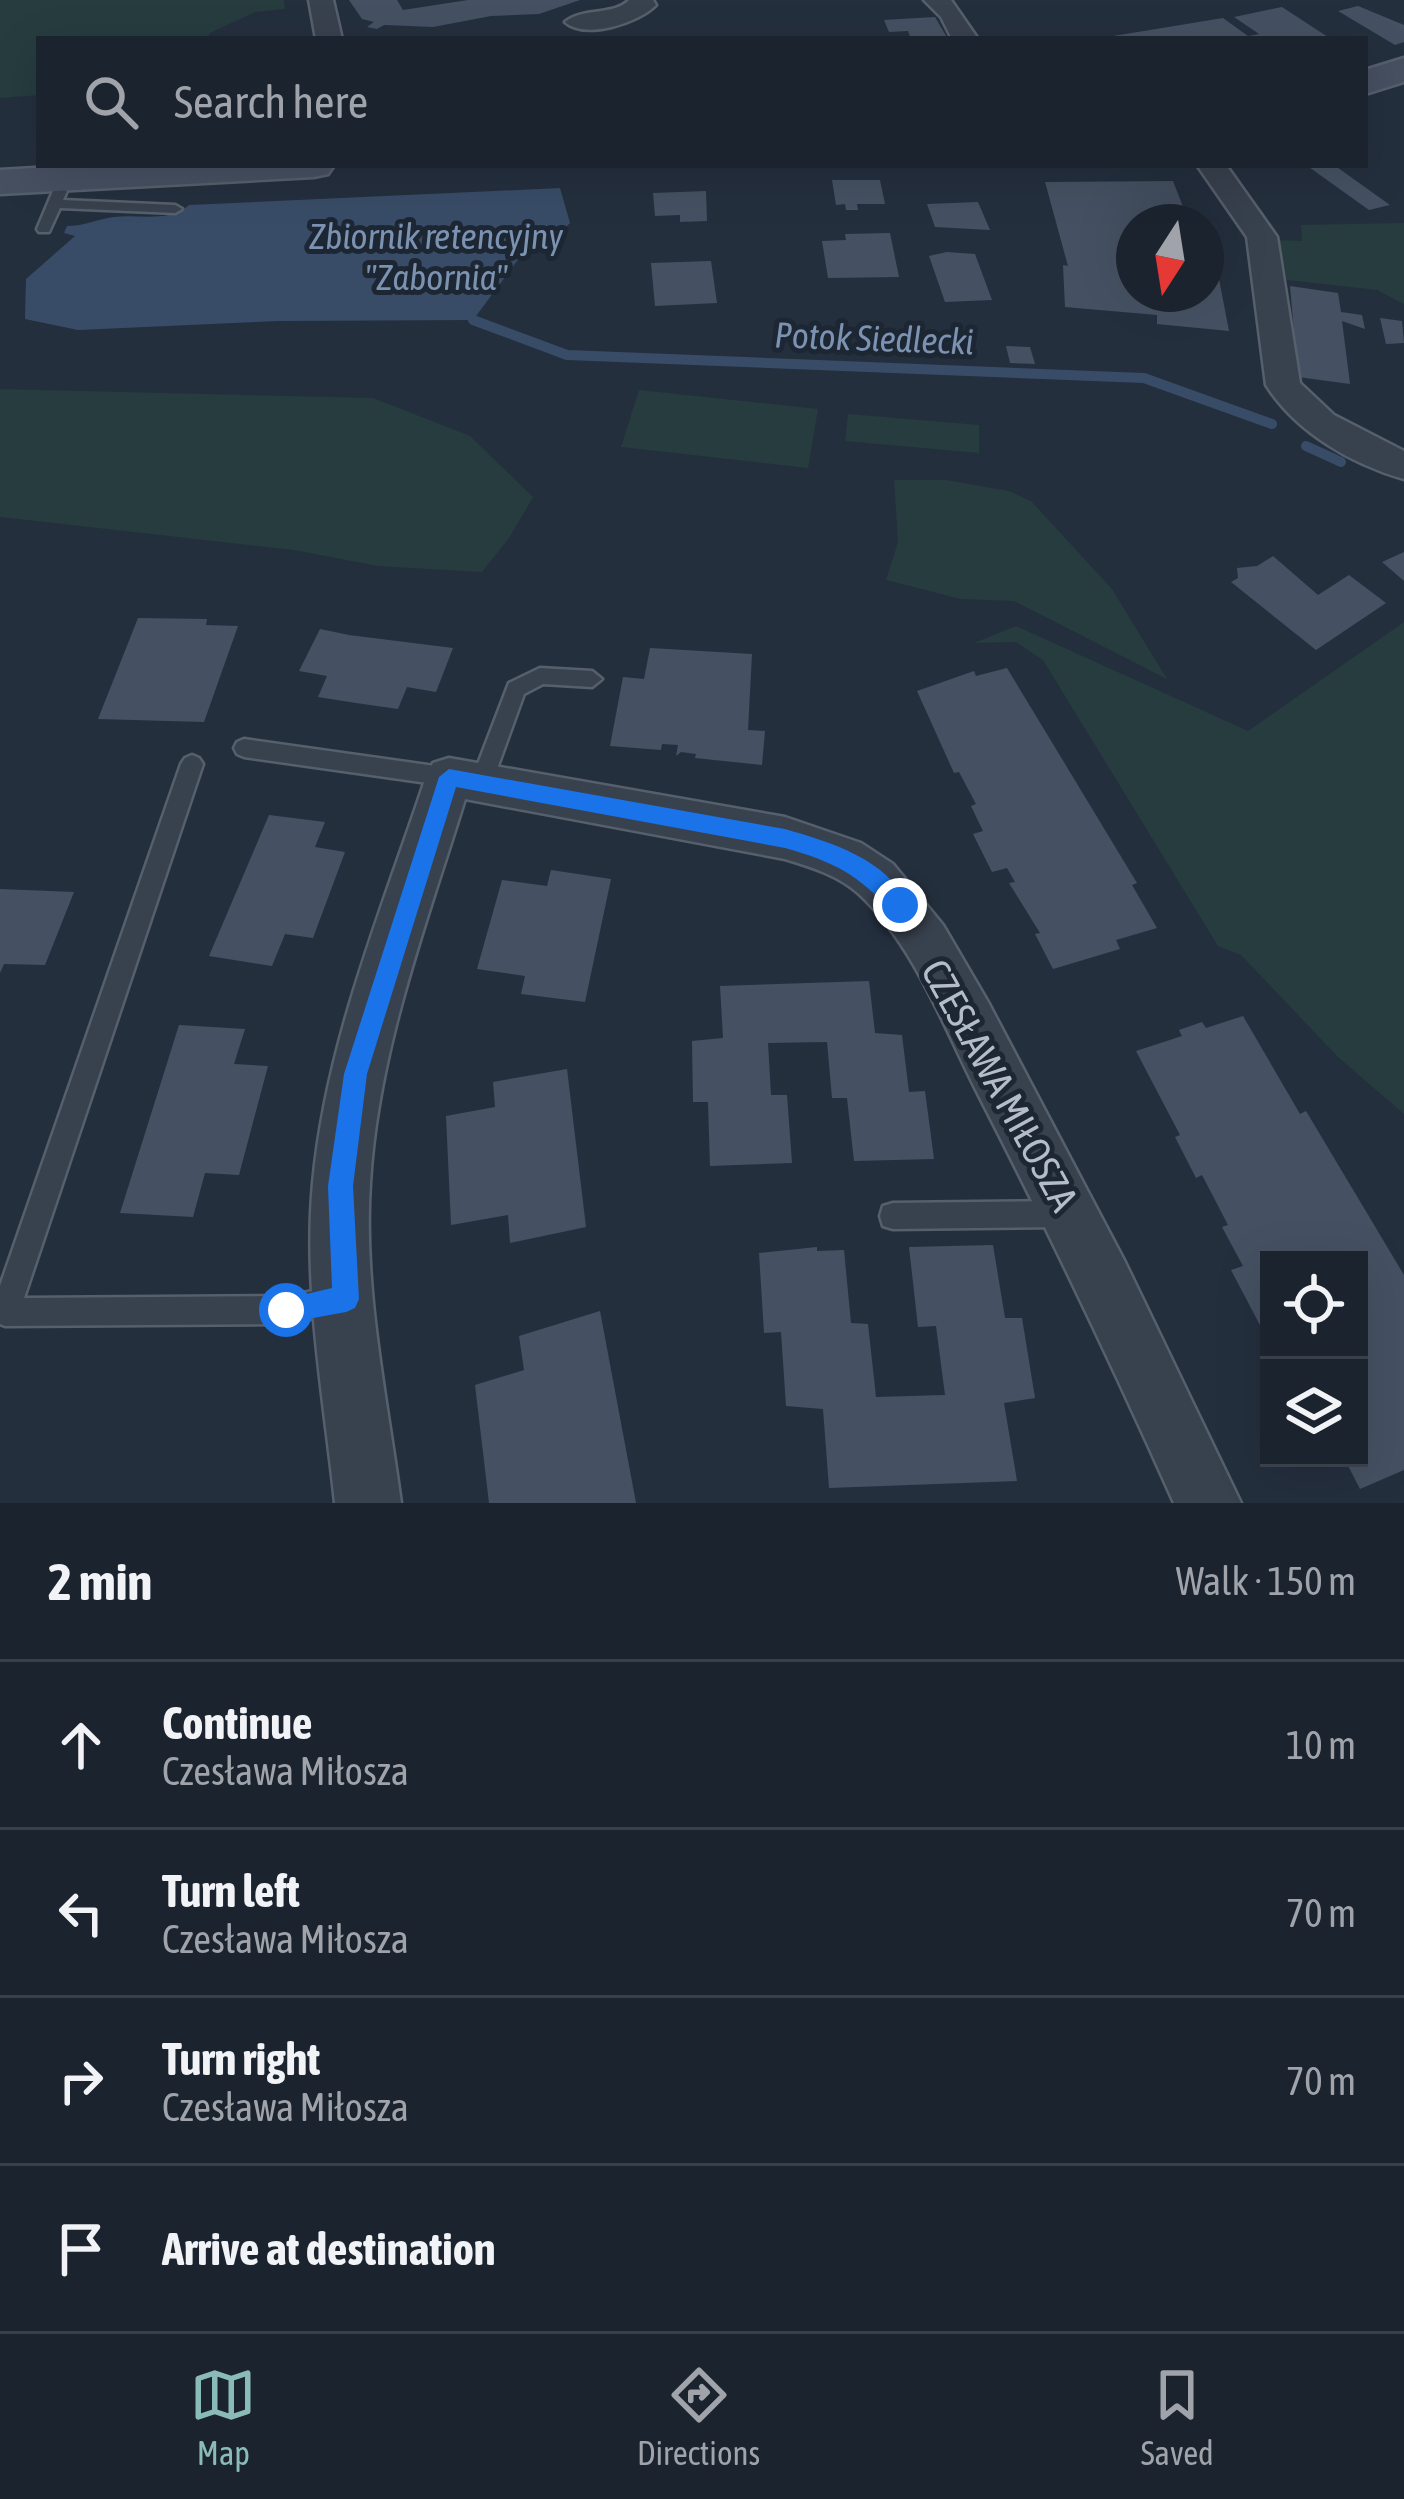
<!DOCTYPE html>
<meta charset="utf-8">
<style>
:root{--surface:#1b232e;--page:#242b36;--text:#f1f3f6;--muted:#a0a4aa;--line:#39404a;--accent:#8bbbb9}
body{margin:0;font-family:"Asap Condensed",sans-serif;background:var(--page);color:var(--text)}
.controls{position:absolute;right:36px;bottom:36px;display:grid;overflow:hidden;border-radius:0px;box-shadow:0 12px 48px #0002}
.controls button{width:108px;height:108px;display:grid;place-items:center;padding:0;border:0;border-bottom:3px solid var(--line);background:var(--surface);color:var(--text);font:60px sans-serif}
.compass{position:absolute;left:1116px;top:204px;width:108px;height:108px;border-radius:50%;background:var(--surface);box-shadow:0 12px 48px #0002;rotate:192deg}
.stop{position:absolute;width:36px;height:36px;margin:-27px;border:9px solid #1a73e8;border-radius:50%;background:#fff}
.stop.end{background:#1a73e8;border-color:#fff;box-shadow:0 3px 12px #0008}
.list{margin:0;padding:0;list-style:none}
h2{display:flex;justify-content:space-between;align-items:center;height:156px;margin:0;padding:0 48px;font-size:51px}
h2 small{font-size:39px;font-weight:400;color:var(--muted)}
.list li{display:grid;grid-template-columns:78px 1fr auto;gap:36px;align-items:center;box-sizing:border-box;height:168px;padding:0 48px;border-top:3px solid var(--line)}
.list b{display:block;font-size:45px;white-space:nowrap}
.list p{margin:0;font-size:39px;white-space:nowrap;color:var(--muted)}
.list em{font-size:39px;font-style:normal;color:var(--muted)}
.icon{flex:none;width:66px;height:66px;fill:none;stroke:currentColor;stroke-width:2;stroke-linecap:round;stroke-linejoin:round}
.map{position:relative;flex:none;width:1404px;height:1503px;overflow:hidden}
.search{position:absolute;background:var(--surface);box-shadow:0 12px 48px #0002;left:36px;right:36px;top:36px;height:132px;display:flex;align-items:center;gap:30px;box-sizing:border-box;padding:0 42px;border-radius:0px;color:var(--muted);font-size:45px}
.sheet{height:828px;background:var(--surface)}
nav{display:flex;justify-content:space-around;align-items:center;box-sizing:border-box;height:168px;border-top:3px solid var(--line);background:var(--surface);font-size:33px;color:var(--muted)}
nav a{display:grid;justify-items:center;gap:6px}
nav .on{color:var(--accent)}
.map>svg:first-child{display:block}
.green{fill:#263c3f}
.water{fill:#394c67}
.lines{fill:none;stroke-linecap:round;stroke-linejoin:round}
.stream{stroke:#394c67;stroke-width:10}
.building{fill:#455162}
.lane-casing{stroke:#565f6c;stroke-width:5}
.street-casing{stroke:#565f6c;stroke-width:5}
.secondary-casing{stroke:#565f6c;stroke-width:5}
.lane{fill:#38414e;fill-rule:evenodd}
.street{fill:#38414e;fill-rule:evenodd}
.secondary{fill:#465061;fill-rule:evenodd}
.route{fill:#1a73e8}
.labels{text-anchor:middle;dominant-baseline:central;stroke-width:10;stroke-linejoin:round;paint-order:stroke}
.far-water-label{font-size:36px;font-style:italic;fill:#7c92b1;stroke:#1d2633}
.street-label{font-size:39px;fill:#b4bcc9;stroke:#1d2633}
</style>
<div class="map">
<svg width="1404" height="1503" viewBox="0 0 1404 1503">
<rect width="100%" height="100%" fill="#242f3e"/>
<path class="green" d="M 0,0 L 284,0 L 285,9 L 255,12 L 210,33 L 208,39 L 39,39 L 39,95 L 0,98 Z
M 1404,223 L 1404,304 L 1377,290 L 1287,280 L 1278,240 L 1302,241 L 1301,225 Z
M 0,389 L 373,398 L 470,436 L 533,497 L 509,538 L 482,572 L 378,566 L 294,550 L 0,517 Z
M 639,390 L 818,409 L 808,468 L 621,447 Z
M 848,414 L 979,425 L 979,453 L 845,441 Z
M 894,480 L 946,480 L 1009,491 L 1031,501 L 1112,589 L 1167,679 L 1014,601 L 961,599 L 886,580 L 898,542 Z
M 1404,622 L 1404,1114 L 1338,1057 L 1241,955 L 1218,946 L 1043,660 L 1016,642 L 974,643 L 1016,626 L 1248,731 Z"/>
<path class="water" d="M 560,188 L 570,223 L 553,240 L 526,249 L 473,320 L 278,321 L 78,330 L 25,319 L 26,279 L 75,236 L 64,233 L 67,226 C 85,226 97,219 114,217 C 138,214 170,223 189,205 Z"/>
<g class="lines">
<path class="stream" d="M 473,320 L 567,355 L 1144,378 L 1272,424
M 1306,446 L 1341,462"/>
</g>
<path class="building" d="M 349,0 L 397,0 L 403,10 L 468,0 L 580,0 L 539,14 L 491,16 L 433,27 L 384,25 L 377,29 L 367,27 L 374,22 L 362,19 Z
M 1358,6 L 1404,25 L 1404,42 L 1395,45 L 1338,11 Z
M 1282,7 L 1331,39 L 1095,39 L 1223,18 L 1248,36 L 1259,34 L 1234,17 Z
M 935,17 L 948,39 L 911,39 L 908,31 L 889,32 L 884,20 Z
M 1306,165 L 1334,165 L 1390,205 L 1369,210 Z
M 832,180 L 880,180 L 885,204 L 857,204 L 858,210 L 846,210 L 845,204 L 836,205 Z
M 1173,181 L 1189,222 L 1134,222 L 1134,294 L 1206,294 L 1206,267 L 1211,278 L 1219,279 L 1229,331 L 1157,324 L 1157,315 L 1065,307 L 1063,265 L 1068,266 L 1045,182 Z
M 706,191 L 707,221 L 680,222 L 680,215 L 655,216 L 653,193 Z
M 978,202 L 990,230 L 935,227 L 927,204 Z
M 890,233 L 899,277 L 828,278 L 822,241 L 846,240 L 845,234 Z
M 947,252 L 975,254 L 992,300 L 945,302 L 929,256 Z
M 711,261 L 717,303 L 655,306 L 651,263 Z
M 1290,286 L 1338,293 L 1341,312 L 1362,315 L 1365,329 L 1342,321 L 1350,384 L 1298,377 Z
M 1380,318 L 1402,321 L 1404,343 L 1386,344 Z
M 1006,346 L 1030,347 L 1035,364 L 1010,363 Z
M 1404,552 L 1404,581 L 1382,562 Z
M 1273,556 L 1318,595 L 1349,575 L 1386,603 L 1316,650 L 1231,582 L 1238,578 L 1237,568 L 1257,566 Z
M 138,618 L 207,619 L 206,625 L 238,626 L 204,722 L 98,719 Z
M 320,629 L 349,635 L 453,648 L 436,692 L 407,687 L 398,709 L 356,703 L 318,697 L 327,676 L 299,671 Z
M 650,648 L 752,654 L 748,730 L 765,731 L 762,765 L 695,758 L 696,754 L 681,752 L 676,756 L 678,745 L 662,744 L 661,750 L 610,746 L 623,677 L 644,679 Z
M 1007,668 L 1137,883 L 1132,885 L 1157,928 L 1116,940 L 1120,949 L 1053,969 L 1035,934 L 1040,933 L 1009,883 L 1015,882 L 1007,868 L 992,872 L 973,834 L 983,831 L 971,806 L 976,804 L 959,772 L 954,773 L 917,691 L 974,671 L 976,676 Z
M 269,815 L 325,822 L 315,847 L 345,852 L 313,938 L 285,934 L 272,966 L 209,956 Z
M 551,870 L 611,879 L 585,1002 L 521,994 L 525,976 L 477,969 L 502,880 L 547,886 Z
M 0,889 L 74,892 L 45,965 L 4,964 L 0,973 Z
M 869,981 L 875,1033 L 902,1035 L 909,1092 L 925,1091 L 934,1159 L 854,1161 L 847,1098 L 832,1098 L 827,1042 L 768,1043 L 771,1095 L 787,1095 L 792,1163 L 710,1166 L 708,1102 L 693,1102 L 692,1041 L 723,1038 L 720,986 Z
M 1243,1016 L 1300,1114 L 1306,1111 L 1404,1275 L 1404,1470 L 1360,1489 L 1344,1458 L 1359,1458 L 1359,1260 L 1269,1260 L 1269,1329 L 1263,1331 L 1231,1270 L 1243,1266 L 1222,1227 L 1228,1225 L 1202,1175 L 1196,1178 L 1175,1137 L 1180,1135 L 1136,1051 L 1182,1036 L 1179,1030 L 1202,1022 L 1206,1028 Z
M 179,1025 L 245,1029 L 234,1064 L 268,1066 L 239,1175 L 205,1173 L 193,1217 L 120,1213 Z
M 567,1069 L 586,1227 L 510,1243 L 508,1215 L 451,1225 L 446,1116 L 495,1107 L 493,1082 Z
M 993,1245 L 1005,1318 L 1022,1318 L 1035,1398 L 1004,1403 L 1017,1481 L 829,1488 L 823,1409 L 786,1406 L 781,1332 L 764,1333 L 759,1253 L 817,1247 L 817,1251 L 844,1250 L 851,1323 L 868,1324 L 876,1397 L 945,1395 L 936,1326 L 918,1327 L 909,1247 Z
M 600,1311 L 636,1503 L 489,1503 L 475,1385 L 524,1370 L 519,1336 Z"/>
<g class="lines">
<g class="lane-casing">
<path id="lane" d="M 60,187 L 67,191 L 63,200 L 175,205 L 182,209 L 175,213 L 60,208 L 49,232 L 39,232 L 37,229 L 53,191 Z
M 540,668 L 592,671 L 602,679 L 592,687 L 543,684 L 524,694 L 490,788 L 482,791 L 474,788 L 471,782 L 509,683 Z
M 244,739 L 449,768 L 457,771 L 460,777 L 457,783 L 449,786 L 244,757 L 237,754 L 234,748 L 237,742 Z
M 192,755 L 199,758 L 203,764 L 24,1298 L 287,1296 L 339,1286 L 349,1290 L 353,1300 L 349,1310 L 287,1324 L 5,1326 L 0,1324 L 0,1286 L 181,764 L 185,758 Z
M 1064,1201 L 1074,1204 L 1077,1214 L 1074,1224 L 1064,1227 L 893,1229 L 883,1226 L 880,1216 L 883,1206 L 893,1203 Z"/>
</g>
<g class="street-casing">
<path id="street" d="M 309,0 L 333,0 L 342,39 L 316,39 Z
M 629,0 L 653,0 L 656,5 C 638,23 586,40 565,22 C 583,7 614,16 629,0 Z
M 924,0 L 951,0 L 978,39 L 952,39 L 941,17 Z
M 1197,165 L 1226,165 L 1277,237 L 1300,383 L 1334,415 L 1404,451 L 1404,479 C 1351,464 1296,432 1266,385 L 1247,237 Z
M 449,758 L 785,817 L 861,843 L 893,864 L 943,925 L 988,1002 L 1125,1262 L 1241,1503 L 1174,1503 C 1112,1364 1046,1226 976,1090 C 943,1025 914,945 859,894 C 838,875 811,867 785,859 L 465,799 C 426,925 378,1050 370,1183 C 363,1289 387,1398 401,1503 L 335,1503 C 324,1398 303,1289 313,1183 C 326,1042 382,910 426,777 L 433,763 Z"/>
</g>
<g class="secondary-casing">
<path id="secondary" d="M 1404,58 L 1404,82 L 1365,94 L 1365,70 Z
M 87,165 L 334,165 L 328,174 L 314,177 L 0,194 L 0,170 Z"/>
</g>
<use href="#lane" class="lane"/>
<use href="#street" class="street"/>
<use href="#secondary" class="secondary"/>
</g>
<path class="route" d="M 449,769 L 785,829 C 833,843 884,858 910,905 L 907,912 L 892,912 C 858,874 834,862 785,848 L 456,787 L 367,1074 L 353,1186 L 359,1299 L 355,1308 L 346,1312 L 286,1323 L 277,1319 L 273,1310 L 277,1301 L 332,1288 L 328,1186 L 344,1074 L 439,777 Z"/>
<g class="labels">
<g class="far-water-label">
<text x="436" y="236">Zbiornik retencyjny<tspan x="436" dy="41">"Zabornia"</tspan></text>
<text transform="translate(874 338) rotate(2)">Potok Siedlecki</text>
</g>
<g class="street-label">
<text transform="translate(1000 1085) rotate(61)">CZESŁAWA MIŁOSZA</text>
</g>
</g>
</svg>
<div class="controls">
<button><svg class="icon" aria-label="locate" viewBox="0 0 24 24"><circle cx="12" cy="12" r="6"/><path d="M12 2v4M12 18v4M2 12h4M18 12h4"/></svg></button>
<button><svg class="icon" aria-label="layers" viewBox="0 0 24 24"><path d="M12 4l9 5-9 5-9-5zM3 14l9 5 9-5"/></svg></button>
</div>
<svg class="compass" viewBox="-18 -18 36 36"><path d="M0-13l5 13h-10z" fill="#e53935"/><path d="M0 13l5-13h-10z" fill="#a0a4aa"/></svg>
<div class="stop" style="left:286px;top:1310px"></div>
<div class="stop end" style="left:900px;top:905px"></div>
<div class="search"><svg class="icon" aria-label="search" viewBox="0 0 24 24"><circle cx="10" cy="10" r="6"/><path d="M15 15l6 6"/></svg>Search here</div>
</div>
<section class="sheet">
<h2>2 min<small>Walk · 150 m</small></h2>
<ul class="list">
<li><svg class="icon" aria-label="ahead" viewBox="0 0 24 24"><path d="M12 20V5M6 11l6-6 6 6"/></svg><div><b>Continue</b><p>Czesława Miłosza</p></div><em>10 m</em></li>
<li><svg class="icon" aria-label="left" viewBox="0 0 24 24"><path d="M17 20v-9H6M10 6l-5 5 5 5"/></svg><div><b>Turn left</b><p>Czesława Miłosza</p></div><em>70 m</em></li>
<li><svg class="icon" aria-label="right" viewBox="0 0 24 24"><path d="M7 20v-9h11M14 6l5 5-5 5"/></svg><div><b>Turn right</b><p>Czesława Miłosza</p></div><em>70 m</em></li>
<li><svg class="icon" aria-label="arrive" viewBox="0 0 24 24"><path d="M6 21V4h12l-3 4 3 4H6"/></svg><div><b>Arrive at destination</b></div></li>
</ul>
</section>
<nav>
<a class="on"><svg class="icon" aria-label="map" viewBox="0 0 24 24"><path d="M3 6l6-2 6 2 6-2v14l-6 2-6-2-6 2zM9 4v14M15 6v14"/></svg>Map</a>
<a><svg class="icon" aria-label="directions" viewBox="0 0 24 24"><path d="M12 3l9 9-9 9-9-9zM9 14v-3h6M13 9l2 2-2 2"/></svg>Directions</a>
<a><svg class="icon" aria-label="saved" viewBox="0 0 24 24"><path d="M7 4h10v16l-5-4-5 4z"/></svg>Saved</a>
</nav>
